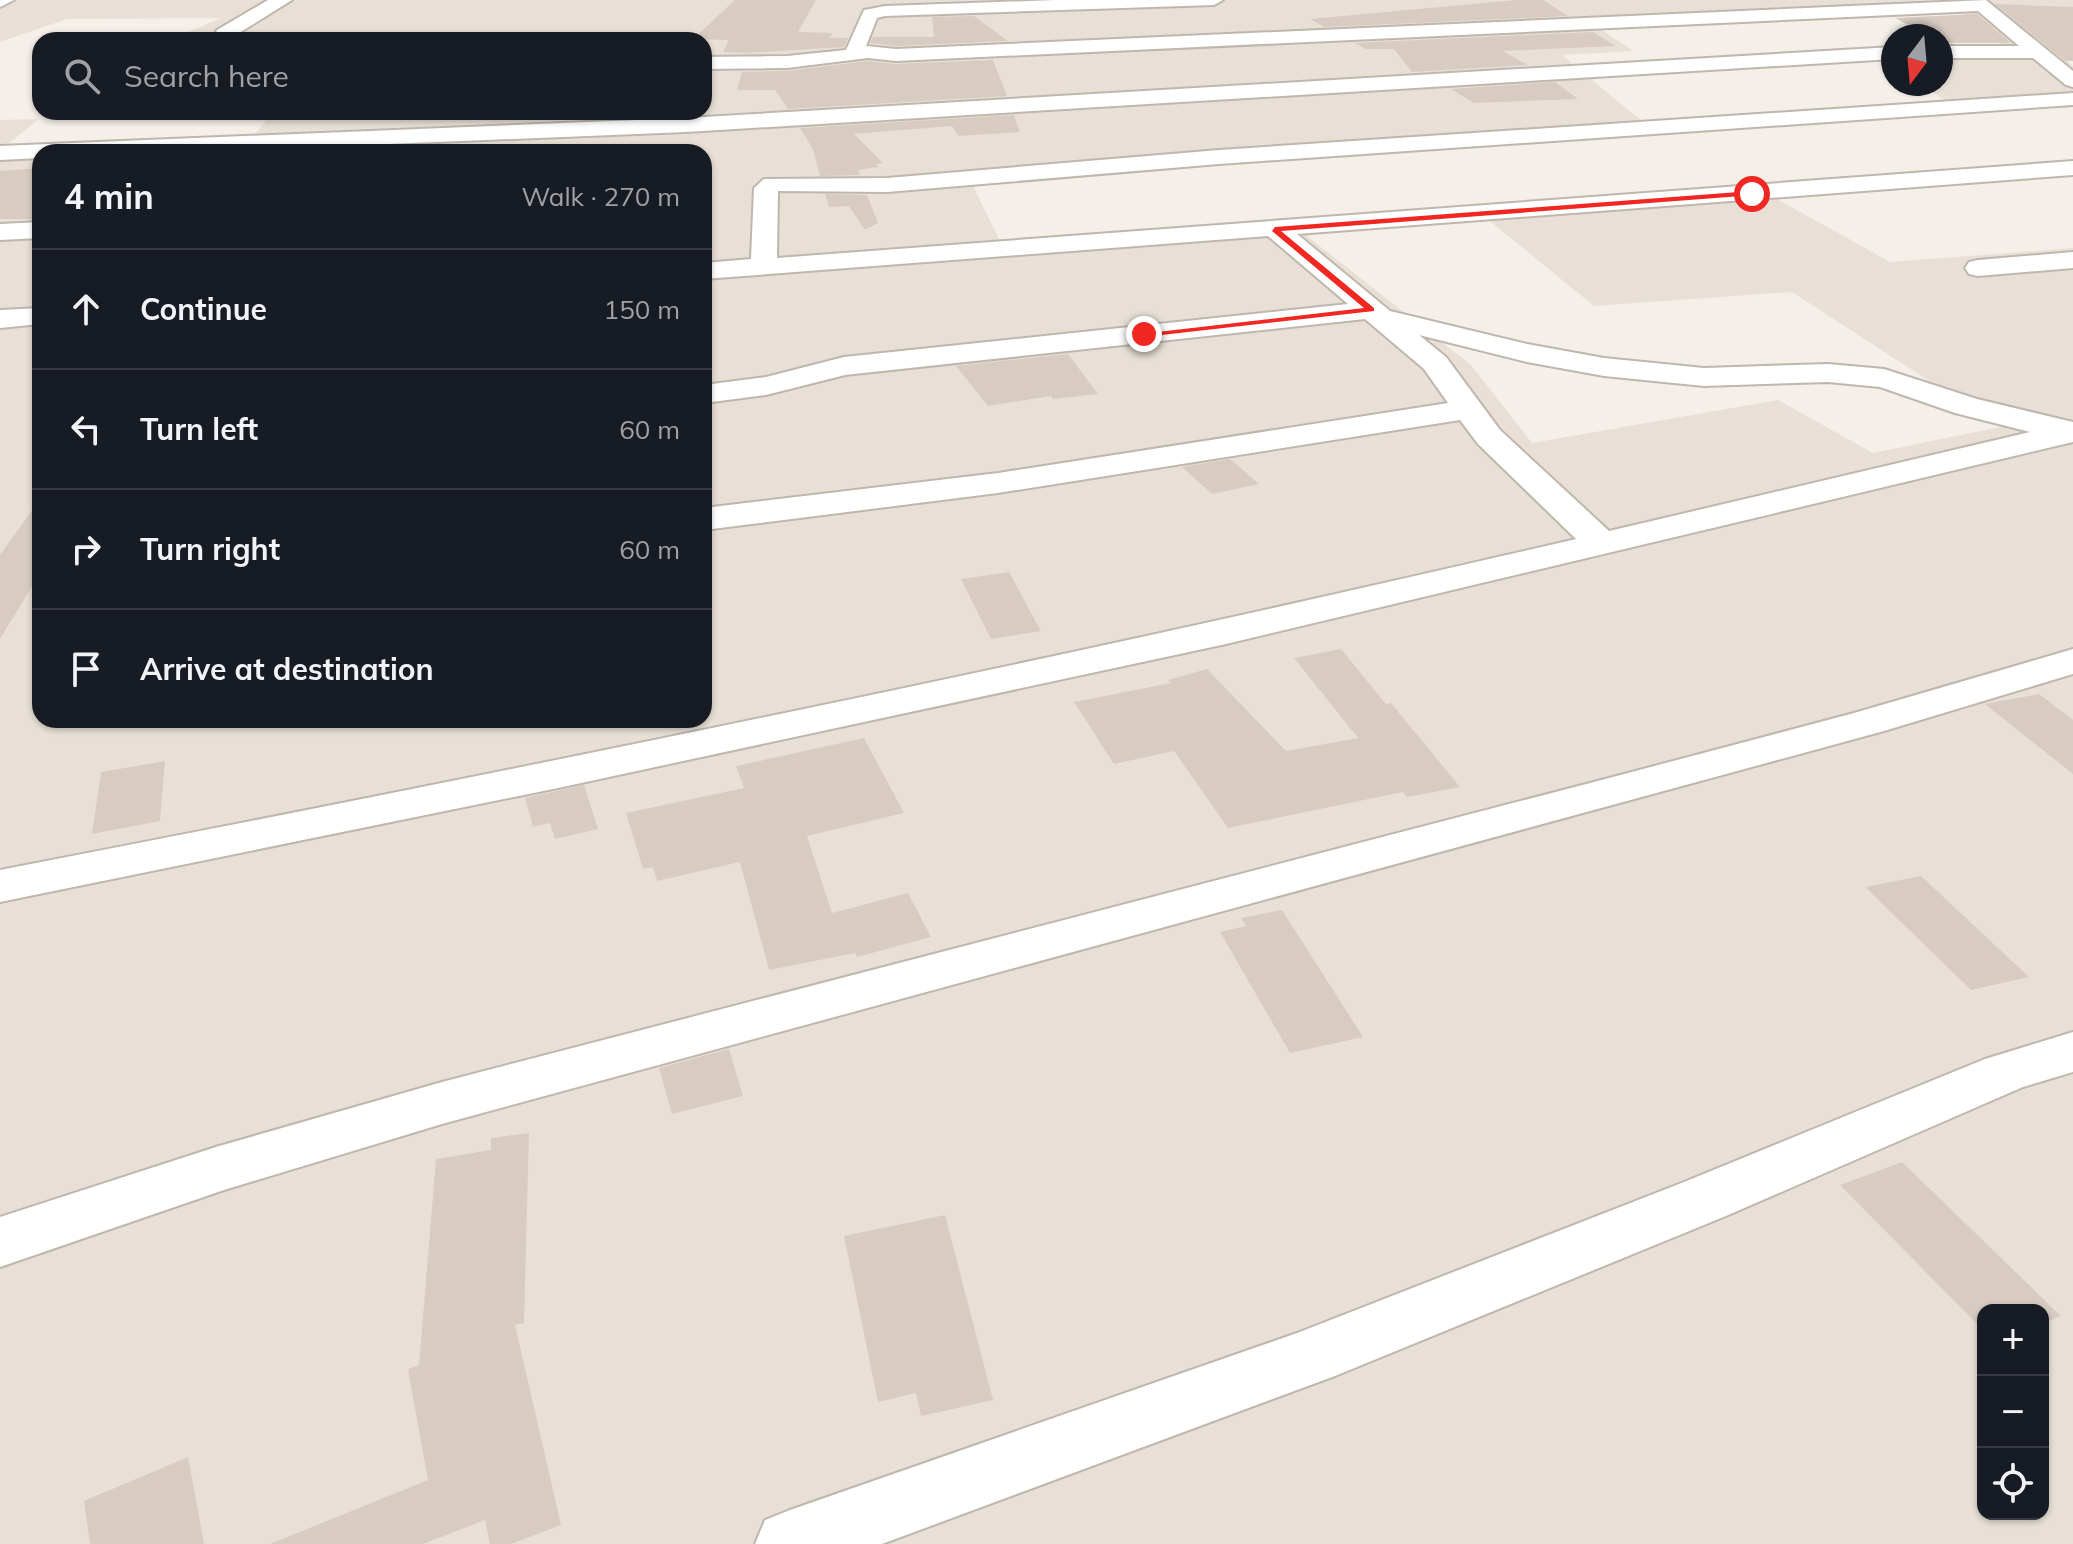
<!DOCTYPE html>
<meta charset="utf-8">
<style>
:root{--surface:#171b24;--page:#242831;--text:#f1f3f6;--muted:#9ea1a6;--line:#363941}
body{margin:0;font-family:Mulish,sans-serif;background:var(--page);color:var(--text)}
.controls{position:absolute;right:24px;bottom:24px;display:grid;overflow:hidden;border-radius:16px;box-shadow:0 2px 6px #0004}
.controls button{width:72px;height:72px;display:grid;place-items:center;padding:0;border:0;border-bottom:2px solid var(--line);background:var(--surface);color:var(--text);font:40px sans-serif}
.compass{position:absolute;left:1881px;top:24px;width:72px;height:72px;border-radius:50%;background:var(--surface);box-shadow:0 2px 6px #0004;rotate:196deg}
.stop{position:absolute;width:24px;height:24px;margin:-18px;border:6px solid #f12722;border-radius:50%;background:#fff}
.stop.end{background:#f12722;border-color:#fff;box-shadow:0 2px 8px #0008}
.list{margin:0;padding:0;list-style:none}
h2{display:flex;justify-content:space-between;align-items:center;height:104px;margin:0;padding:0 32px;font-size:34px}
h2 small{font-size:26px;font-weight:400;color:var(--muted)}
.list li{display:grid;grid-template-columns:52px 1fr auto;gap:24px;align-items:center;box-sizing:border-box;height:120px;padding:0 32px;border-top:2px solid var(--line)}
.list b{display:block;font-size:30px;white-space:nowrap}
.list em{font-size:26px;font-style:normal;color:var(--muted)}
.icon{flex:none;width:44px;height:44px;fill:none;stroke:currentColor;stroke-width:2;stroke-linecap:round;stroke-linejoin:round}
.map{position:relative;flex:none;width:2073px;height:1544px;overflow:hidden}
.search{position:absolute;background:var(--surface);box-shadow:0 2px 6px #0004;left:32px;top:32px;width:680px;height:88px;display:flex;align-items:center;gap:20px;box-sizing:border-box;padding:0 28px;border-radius:24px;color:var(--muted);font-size:30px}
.panel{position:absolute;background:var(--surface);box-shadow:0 2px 6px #0004;left:32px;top:144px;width:680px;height:584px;border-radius:24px}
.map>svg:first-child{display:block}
.residential{fill:#e8e0d7;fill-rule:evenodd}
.building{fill:#d8ccc2}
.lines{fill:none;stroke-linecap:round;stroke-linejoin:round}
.minor-casing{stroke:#bfb6ac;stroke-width:4}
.minor{fill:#fff;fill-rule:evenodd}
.route{fill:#f12722}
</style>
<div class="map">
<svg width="2073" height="1544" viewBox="0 0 2073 1544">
<rect width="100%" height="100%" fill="#f4efe9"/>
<path class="residential" d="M 0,0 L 2073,0 L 2073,58 L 2063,58 L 2073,66 L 2073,102 L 1963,110 L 1919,84 L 1941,84 L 1941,48 L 2005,47 L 1963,10 L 1599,28 L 1633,51 L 1562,55 L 1656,133 L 970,180 L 1000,241 L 1284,218 L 1471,365 L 1532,443 L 1778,400 L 1873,453 L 2000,427 L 1792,292 L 1594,306 L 1470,205 L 1754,186 L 1890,262 L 2073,248 L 2073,1544 L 0,1544 L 0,120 L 39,119 L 4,147 L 251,140 L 272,112 L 704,112 L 704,40 L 168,40 L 222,18 L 67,19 L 0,42 ZM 40,152 L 704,152 L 704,720 L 40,720 ZM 1983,1310 L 2043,1310 L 2043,1514 L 1983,1514 Z"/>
<path class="building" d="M 735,0 L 816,0 L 798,32 L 833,33 L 829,38 L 848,38 L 844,47 L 746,53 L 723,52 L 729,40 L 693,39 Z
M 1516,0 L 1543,0 L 1568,16 L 1324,27 L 1310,19 Z
M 1995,4 L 2073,7 L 2073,61 L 2065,61 Z
M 1977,14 L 2011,43 L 1942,43 L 1941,36 L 1929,36 L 1895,18 Z
M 974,16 L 1008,41 L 896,46 L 870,43 L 873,37 L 934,37 L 932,17 Z
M 1593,32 L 1616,46 L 1503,51 L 1528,65 L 1412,72 L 1394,49 L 1366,49 L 1354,43 Z
M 993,60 L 1007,96 L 788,109 L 775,90 L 737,90 L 742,72 L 787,71 L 868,61 L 896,64 Z
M 1555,82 L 1578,99 L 1474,103 L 1451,89 Z
M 1014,115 L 1020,132 L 958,136 L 952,126 L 854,134 L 883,163 L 876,164 L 879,167 L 858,170 L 860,175 L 820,176 L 813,149 L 800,128 Z
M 40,168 L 40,219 L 0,219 L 0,171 Z
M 825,194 L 867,195 L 878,223 L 865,230 L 849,206 L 829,207 Z
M 1068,354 L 1098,394 L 1053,399 L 1051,396 L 988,406 L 956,366 Z
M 1230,459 L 1259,484 L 1212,494 L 1182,467 Z
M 40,499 L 40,573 L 0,639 L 0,555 Z
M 1009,572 L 1041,631 L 991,639 L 961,579 Z
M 1341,649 L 1386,704 L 1391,703 L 1460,787 L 1407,797 L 1403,792 L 1228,828 L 1174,751 L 1114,764 L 1074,702 L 1171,683 L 1168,680 L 1207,669 L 1286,751 L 1358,738 L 1294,658 Z
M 2039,694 L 2073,720 L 2073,774 L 1985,704 Z
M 864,738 L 904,813 L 807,836 L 832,913 L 908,893 L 931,937 L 857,957 L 855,953 L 769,970 L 740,862 L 657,881 L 653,867 L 643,869 L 626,813 L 744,788 L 736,766 Z
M 165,761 L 160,821 L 92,834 L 101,772 Z
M 584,785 L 598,829 L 555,839 L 550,823 L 533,827 L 525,798 Z
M 1921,876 L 2029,977 L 1971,990 L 1865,887 Z
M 1282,910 L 1363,1037 L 1290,1053 L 1220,932 L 1246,926 L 1241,918 Z
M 729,1049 L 743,1096 L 672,1114 L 659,1068 Z
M 529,1133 L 524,1323 L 515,1325 L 561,1525 L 511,1544 L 490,1544 L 485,1520 L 423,1544 L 270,1544 L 428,1480 L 408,1369 L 419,1365 L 436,1159 L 491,1150 L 491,1138 Z
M 1902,1162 L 2061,1316 L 2043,1323 L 2043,1310 L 1983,1310 L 1983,1330 L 1840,1185 Z
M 945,1215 L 993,1400 L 921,1416 L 916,1393 L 878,1402 L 844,1236 Z
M 188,1457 L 204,1544 L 90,1544 L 84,1501 Z"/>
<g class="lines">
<g class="minor-casing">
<path id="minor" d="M 0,0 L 14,0 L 0,7 Z
M 268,0 L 292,0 L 231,38 L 217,38 L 215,34 L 217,30 Z
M 1056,0 L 1223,0 L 1214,5 L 885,16 L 877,18 L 866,46 L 896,49 L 1986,0 L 2073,71 L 2073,87 L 2066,85 L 2033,58 L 1941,58 L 1941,46 L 2019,46 L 1978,11 L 896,61 L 868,58 L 787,68 L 704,69 L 704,57 L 787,56 L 846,50 L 864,10 L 885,6 Z
M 1893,47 L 1893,59 L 686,132 L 190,152 L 40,152 L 40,158 L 0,160 L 0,146 L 686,118 Z
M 2073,93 L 2073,105 L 1219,164 L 887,192 L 778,191 L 777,258 L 2073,161 L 2073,175 L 1297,234 L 1390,311 L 1527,344 L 1604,358 L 1704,368 L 1828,364 L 1884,369 L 1977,399 L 2073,422 L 2073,442 L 1226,644 L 558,788 L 0,902 L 0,870 C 527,768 1053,661 1576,539 L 1478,444 L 1460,420 L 998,493 L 704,530 L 704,508 L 998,473 L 1448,403 L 1424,369 L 1365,319 L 845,375 L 766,395 L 704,403 L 704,385 L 766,377 L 844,357 L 1348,304 L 1268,236 L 704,279 L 704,263 L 751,259 L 754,188 L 764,179 L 887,178 L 1219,150 ZM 1419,335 L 1527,362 L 1604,376 L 1704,386 L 1828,382 L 1880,387 L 1955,413 L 2030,432 L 1609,531 L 1500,430 L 1446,357 Z
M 40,222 L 40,238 L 0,240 L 0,224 Z
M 2073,252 L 2073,268 L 1978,276 L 1969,274 L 1965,268 L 1969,262 L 1978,260 Z
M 40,308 L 40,324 L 0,328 L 0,310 Z
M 2073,649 L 2073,674 L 1884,731 L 442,1124 L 224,1190 L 0,1267 L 0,1217 L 219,1146 L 442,1082 L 1609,778 L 1854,713 Z
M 2073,1032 L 2073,1072 L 2023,1087 L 1726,1216 L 1335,1376 L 882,1544 L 755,1544 L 765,1520 L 790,1510 L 1297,1333 L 1684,1182 L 1985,1059 Z"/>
</g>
<use href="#minor" class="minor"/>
</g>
<path class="route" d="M 1752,191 L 1755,195 L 1281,231 L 1374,308 L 1374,311 L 1144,337 L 1140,334 L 1364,308 L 1272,231 L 1275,227 Z"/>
</svg>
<div class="controls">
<button>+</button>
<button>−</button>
<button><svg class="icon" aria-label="locate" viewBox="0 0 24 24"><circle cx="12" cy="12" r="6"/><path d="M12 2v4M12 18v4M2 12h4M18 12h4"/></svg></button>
</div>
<svg class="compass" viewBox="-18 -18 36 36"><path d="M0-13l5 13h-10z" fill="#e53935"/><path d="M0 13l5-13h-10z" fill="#9ea1a6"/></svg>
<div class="stop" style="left:1752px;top:194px"></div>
<div class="stop end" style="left:1144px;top:334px"></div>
<div class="search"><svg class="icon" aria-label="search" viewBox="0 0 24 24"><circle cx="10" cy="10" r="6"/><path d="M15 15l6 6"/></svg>Search here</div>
<section class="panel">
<h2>4 min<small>Walk · 270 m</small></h2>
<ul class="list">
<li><svg class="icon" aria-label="ahead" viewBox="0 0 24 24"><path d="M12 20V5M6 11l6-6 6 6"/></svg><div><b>Continue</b></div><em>150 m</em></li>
<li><svg class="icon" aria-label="left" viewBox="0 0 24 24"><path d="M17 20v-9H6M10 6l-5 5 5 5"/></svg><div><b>Turn left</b></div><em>60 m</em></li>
<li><svg class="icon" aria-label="right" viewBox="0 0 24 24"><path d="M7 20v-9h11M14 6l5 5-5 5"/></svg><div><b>Turn right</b></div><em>60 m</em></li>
<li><svg class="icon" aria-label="arrive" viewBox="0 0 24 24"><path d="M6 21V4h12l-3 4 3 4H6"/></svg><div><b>Arrive at destination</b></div></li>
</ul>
</section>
</div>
